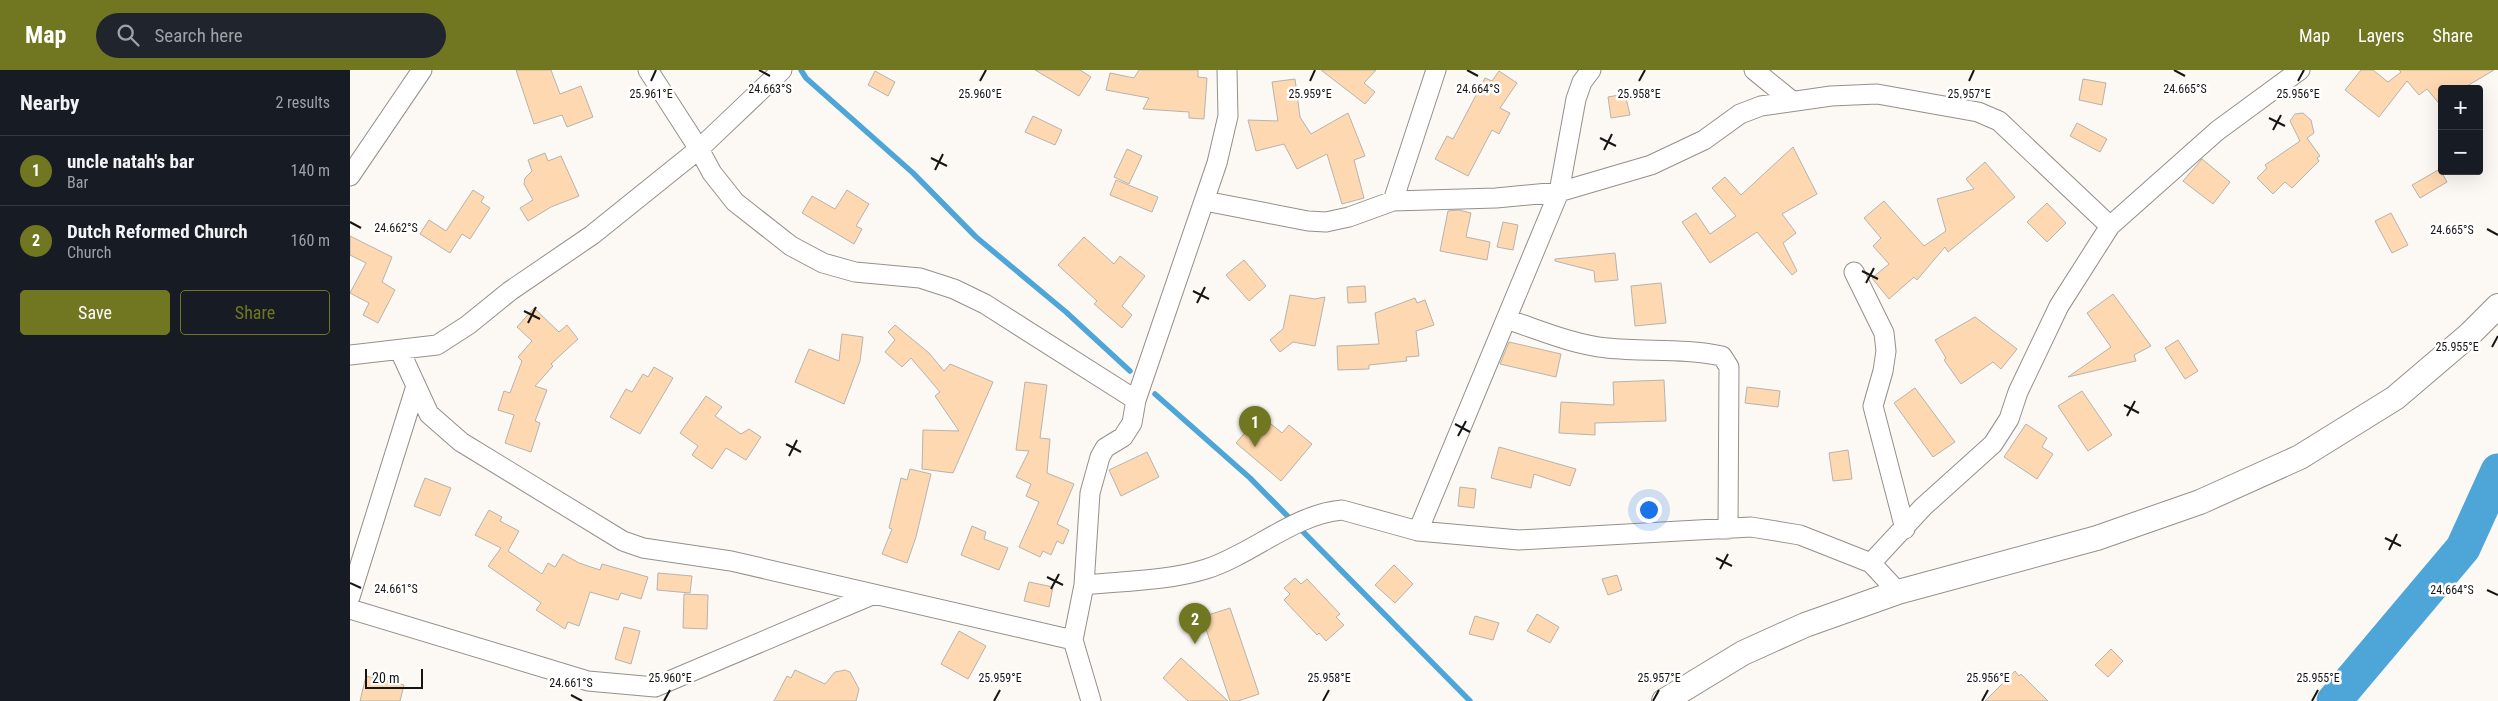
<!DOCTYPE html>
<meta charset="utf-8">
<style>
:root{--surface:#171b24;--page:#20242c;--text:#f1f3f6;--muted:#9ea1a6;--line:#363941;--accent:#707720}
body{margin:0;font-family:"Roboto Condensed",sans-serif;background:var(--page);color:var(--text)}
.controls{position:absolute;right:15px;top:15px;display:grid;overflow:hidden;border-radius:5px;box-shadow:0 5px 20px #0002}
.controls button{width:45px;height:45px;display:grid;place-items:center;padding:0;border:0;border-bottom:1px solid var(--line);background:var(--surface);color:var(--text);font:25px sans-serif}
.scale{position:absolute;left:15px;bottom:12px;width:58px;box-sizing:border-box;padding-left:5px;border:2px solid #171514;border-top:0;font-size:14px;line-height:18px;white-space:nowrap;color:#171514;-webkit-text-stroke:4px #fff;paint-order:stroke}
.you{position:absolute;left:1298px;top:439px;width:18px;height:18px;margin:-12px;border:4px solid #fff;border-radius:50%;background:#1a73e8;box-shadow:0 0 0 8px #1a73e833}
.badge{display:grid;place-items:center;width:32px;height:32px;border-radius:50%;background:var(--accent);color:#fff;font-size:16px;font-weight:700}
.pin{position:absolute;translate:-50% -41px;filter:drop-shadow(0 1px 2px #0008)}
.pin::after{content:'';position:absolute;top:26px;width:18px;height:15px;background:inherit;clip-path:polygon(0 0,100% 0,50% 100%)}
.list{margin:0;padding:0;list-style:none}
h2{display:flex;justify-content:space-between;align-items:center;height:65px;margin:0;padding:0 20px;font-size:21px}
h2 small{font-size:16px;font-weight:400;color:var(--muted)}
.list li{display:grid;grid-template-columns:32px 1fr auto;gap:15px;align-items:center;box-sizing:border-box;height:70px;padding:0 20px;border-top:1px solid var(--line)}
.list b{display:block;font-size:19px;white-space:nowrap}
.list p{margin:0;font-size:16px;white-space:nowrap;color:var(--muted)}
.list em{font-size:16px;font-style:normal;color:var(--muted)}
.actions{display:flex;gap:10px;padding:15px 20px}
.actions a{flex:1;padding:11px 0;border:1px solid var(--accent);border-radius:5px;text-align:center;font-size:18px;color:var(--accent)}
.actions .main{background:var(--accent);color:#fff}
.icon{flex:none;width:28px;height:28px;fill:none;stroke:currentColor;stroke-width:2;stroke-linecap:round;stroke-linejoin:round}
.map{position:relative;flex:none;width:2148px;height:631px;overflow:hidden}
header{display:flex;align-items:center;gap:30px;box-sizing:border-box;height:70px;padding:0 25px;background:var(--accent);color:#fff}
header strong{font-size:24px}
nav{display:flex;gap:28px;margin-inline-start:auto;font-size:18px}
.search{width:350px;height:45px;background:var(--page);display:flex;align-items:center;gap:12px;box-sizing:border-box;padding:0 18px;border-radius:28px;color:var(--muted);font-size:19px}
main{display:flex}
aside{flex:1;background:var(--surface)}
.map>svg:first-child{display:block}
.lines{fill:none;stroke-linecap:round;stroke-linejoin:round}
.stream{stroke:#4ea5d8;stroke-width:5.5}
.river{stroke:#4ea5d8;stroke-width:35}
.building{fill:#fed8b0;stroke:#b7b3af}
.minor-casing{stroke:#94908c;stroke-width:21}
.tertiary-casing{stroke:#94908c;stroke-width:26}
.minor{stroke:#fff;stroke-width:19}
.tertiary{stroke:#fff;stroke-width:24}
.ticks{fill:none;stroke:#171514;stroke-width:2}
.ticks-label{font-size:12px;text-anchor:middle;fill:#171514;stroke:#fff;stroke-width:5;stroke-linejoin:round;paint-order:stroke}
</style>
<header>
<strong>Map</strong>
<div class="search"><svg class="icon" aria-label="search" viewBox="0 0 24 24"><circle cx="10" cy="10" r="6"/><path d="M15 15l6 6"/></svg>Search here</div>
<nav><a>Map</a><a>Layers</a><a>Share</a></nav>
</header>
<main>
<aside>
<h2>Nearby<small>2 results</small></h2>
<ul class="list">
<li><span class="badge">1</span><div><b>uncle natah's bar</b><p>Bar</p></div><em>140 m</em></li>
<li><span class="badge">2</span><div><b>Dutch Reformed Church</b><p>Church</p></div><em>160 m</em></li>
</ul>
<div class="actions"><a class="main">Save</a><a>Share</a></div>
</aside>
<div class="map">
<svg width="2148" height="631" viewBox="0 0 2148 631">
<rect width="100%" height="100%" fill="#fcf8f3"/>
<g class="lines">
<path class="stream" d="M 451,0 L 456,8 L 563,103 L 626,167 L 716,242 L 780,301
M 805,324 L 900,408 L 1120,631"/>
<path class="river" d="M 1984,631 L 2113,478 L 2148,401"/>
</g>
<path class="building" d="M 166,0 L 201,0 L 210,24 L 231,16 L 243,47 L 217,57 L 212,45 L 184,54 Z
M 685,0 L 730,0 L 741,7 L 729,26 Z
M 789,0 L 848,0 L 848,7 L 857,8 L 854,49 L 839,48 L 839,42 L 793,39 L 799,28 L 756,20 L 760,3 L 784,8 Z
M 971,0 L 1026,0 L 1014,13 L 1025,22 L 1015,34 Z
M 2011,0 L 2023,0 L 2038,12 L 2051,2 L 2049,0 L 2144,0 L 2112,19 L 2092,19 L 2092,37 L 2077,19 L 2069,25 L 2057,11 L 2029,47 L 1995,20 Z
M 525,1 L 545,12 L 538,26 L 518,15 Z
M 1149,1 L 1167,13 L 1150,38 L 1160,43 L 1149,64 L 1142,60 L 1118,106 L 1085,89 L 1097,66 L 1103,69 L 1135,8 L 1142,11 Z
M 945,9 L 950,47 L 961,64 L 998,43 L 1015,86 L 1004,90 L 1014,128 L 992,134 L 977,84 L 947,99 L 934,74 L 906,81 L 898,50 L 928,51 L 922,12 Z
M 1733,9 L 1756,13 L 1752,35 L 1729,30 Z
M 1275,24 L 1280,45 L 1261,48 L 1258,27 Z
M 1953,43 L 1961,50 L 1964,63 L 1957,68 L 1970,86 L 1967,88 L 1969,91 L 1942,118 L 1935,112 L 1923,124 L 1907,108 L 1917,98 L 1915,95 L 1950,71 L 1940,51 L 1945,44 Z
M 683,46 L 712,60 L 705,75 L 675,62 Z
M 1727,53 L 1757,69 L 1750,82 L 1720,66 Z
M 1443,77 L 1467,124 L 1432,144 L 1446,163 L 1433,173 L 1447,201 L 1442,205 L 1407,162 L 1360,193 L 1332,152 L 1346,143 L 1360,164 L 1386,146 L 1362,118 L 1375,107 L 1391,125 Z
M 777,79 L 792,86 L 779,114 L 764,107 Z
M 195,83 L 198,91 L 211,86 L 229,126 L 201,137 L 178,151 L 170,138 L 183,130 L 174,114 L 175,108 L 182,101 L 178,90 Z
M 1852,89 L 1880,112 L 1863,134 L 1833,111 Z
M 1635,92 L 1665,127 L 1598,182 L 1595,177 L 1567,210 L 1564,207 L 1539,229 L 1522,208 L 1539,194 L 1523,176 L 1531,168 L 1514,148 L 1534,131 L 1574,176 L 1596,161 L 1587,129 L 1624,119 L 1616,109 Z
M 2090,99 L 2097,112 L 2070,128 L 2062,115 Z
M 766,110 L 808,127 L 802,142 L 760,125 Z
M 123,120 L 134,127 L 131,132 L 140,138 L 120,169 L 112,164 L 100,183 L 70,164 L 79,150 L 96,161 Z
M 497,120 L 519,134 L 506,156 L 512,159 L 504,174 L 452,143 L 462,126 L 485,139 Z
M 1697,133 L 1716,153 L 1697,172 L 1677,152 Z
M 1109,140 L 1121,143 L 1116,167 L 1140,172 L 1137,190 L 1090,181 L 1098,141 Z
M 2041,143 L 2058,175 L 2042,183 L 2025,151 Z
M 1153,152 L 1168,155 L 1163,180 L 1147,177 Z
M 0,166 L 42,187 L 32,212 L 45,220 L 28,253 L 13,245 L 19,233 L 0,223 L 16,193 L 0,185 Z
M 734,167 L 764,194 L 770,186 L 795,206 L 772,236 L 782,245 L 772,258 L 744,234 L 747,231 L 708,195 Z
M 1265,183 L 1268,210 L 1245,212 L 1244,201 L 1205,191 L 1205,189 Z
M 894,190 L 916,216 L 899,231 L 876,205 Z
M 1311,213 L 1316,253 L 1285,256 L 1281,216 Z
M 1015,216 L 1016,232 L 998,233 L 997,217 Z
M 1763,224 L 1801,276 L 1784,285 L 1786,291 L 1718,307 L 1761,277 L 1737,243 Z
M 940,225 L 965,229 L 975,227 L 965,276 L 943,272 L 930,282 L 920,270 L 933,259 Z
M 1065,228 L 1067,233 L 1075,230 L 1084,255 L 1066,261 L 1069,286 L 1056,287 L 1057,291 L 1019,295 L 1019,299 L 988,300 L 987,276 L 1029,274 L 1025,243 Z
M 184,238 L 209,262 L 217,255 L 228,269 L 201,294 L 203,296 L 185,316 L 197,320 L 185,351 L 190,353 L 181,382 L 155,373 L 164,345 L 148,340 L 154,321 L 160,323 L 172,291 L 168,287 L 182,271 L 167,257 Z
M 1625,247 L 1667,279 L 1651,299 L 1643,292 L 1611,314 L 1594,290 L 1596,288 L 1585,270 Z
M 545,255 L 579,283 L 594,301 L 600,294 L 643,312 L 603,403 L 572,399 L 573,360 L 609,361 L 585,326 L 590,322 L 561,288 L 552,297 L 535,282 L 545,270 L 538,262 Z
M 492,264 L 513,267 L 510,291 L 494,334 L 445,312 L 459,279 L 489,291 Z
M 1828,270 L 1848,301 L 1835,309 L 1815,278 Z
M 1159,272 L 1211,284 L 1206,307 L 1150,294 Z
M 304,297 L 323,308 L 290,364 L 260,347 L 276,319 L 282,322 L 293,304 L 298,307 Z
M 1314,310 L 1316,351 L 1245,353 L 1245,365 L 1209,363 L 1211,332 L 1264,335 L 1263,312 Z
M 675,312 L 697,315 L 690,368 L 700,369 L 697,403 L 724,414 L 707,454 L 719,460 L 713,474 L 707,471 L 701,485 L 693,481 L 690,487 L 669,477 L 689,432 L 676,426 L 681,414 L 666,407 L 679,381 L 666,380 Z
M 1397,317 L 1430,321 L 1428,337 L 1395,333 Z
M 1565,318 L 1605,372 L 1583,387 L 1544,333 Z
M 1732,321 L 1762,365 L 1738,381 L 1708,336 Z
M 356,326 L 372,337 L 365,346 L 391,364 L 399,359 L 411,367 L 396,390 L 376,378 L 362,399 L 342,385 L 348,376 L 330,363 Z
M 910,345 L 932,363 L 939,355 L 962,374 L 931,411 L 886,373 Z
M 1676,354 L 1697,368 L 1692,377 L 1703,384 L 1687,409 L 1654,387 Z
M 1149,377 L 1226,399 L 1220,416 L 1184,404 L 1181,418 L 1141,408 Z
M 1498,380 L 1502,409 L 1483,411 L 1479,383 Z
M 797,382 L 809,407 L 771,426 L 759,400 Z
M 560,399 L 581,404 L 566,467 L 557,493 L 532,484 L 542,459 L 539,458 L 551,408 L 557,410 Z
M 75,408 L 101,418 L 90,446 L 64,436 Z
M 1110,417 L 1126,419 L 1124,438 L 1108,436 Z
M 139,440 L 152,447 L 150,451 L 169,461 L 158,481 L 192,504 L 198,493 L 205,497 L 213,484 L 229,493 L 250,500 L 252,494 L 298,507 L 291,529 L 271,523 L 268,530 L 240,522 L 229,556 L 218,552 L 215,559 L 186,540 L 191,533 L 138,496 L 151,478 L 125,465 Z
M 622,456 L 636,462 L 634,469 L 658,478 L 649,500 L 611,485 Z
M 1044,495 L 1063,514 L 1045,533 L 1025,515 Z
M 308,503 L 342,506 L 340,523 L 307,520 Z
M 1267,505 L 1272,520 L 1258,525 L 1252,509 Z
M 945,508 L 951,514 L 957,509 L 990,544 L 986,547 L 994,555 L 976,571 L 969,563 L 967,565 L 934,530 L 940,524 L 934,518 Z
M 679,512 L 703,517 L 699,537 L 674,531 Z
M 334,524 L 358,525 L 357,559 L 333,558 Z
M 880,538 L 909,624 L 888,631 L 880,631 L 852,547 Z
M 1187,544 L 1209,557 L 1200,573 L 1177,561 Z
M 1125,546 L 1149,553 L 1143,570 L 1119,564 Z
M 274,557 L 290,561 L 281,594 L 265,589 Z
M 609,561 L 636,576 L 618,609 L 591,594 Z
M 1761,579 L 1773,591 L 1758,607 L 1745,595 Z
M 831,588 L 878,631 L 838,631 L 813,608 Z
M 445,600 L 475,614 L 485,602 L 495,600 L 500,602 L 509,619 L 506,631 L 424,631 L 437,606 L 441,608 Z
M 1665,601 L 1669,606 L 1671,604 L 1698,631 L 1635,631 Z
M 16,606 L 54,615 L 50,631 L 10,631 Z"/>
<g class="lines">
<g class="minor-casing">
<path id="minor" d="M 298,0 L 349,79 L 362,103 L 385,132 L 441,176 L 473,193 L 505,202 L 570,208 L 604,219 L 635,234 L 786,330
M 1404,0 L 1442,31
M 0,106 L 72,0
M 855,131 L 958,151 L 976,152 L 999,147 L 1043,131 L 1146,128 L 1209,122 L 1301,95 L 1354,70 L 1390,44 L 1411,36 L 1481,26 L 1527,24 L 1628,42 L 1649,51 L 1760,156
M 1043,131 L 1086,0
M 1504,202 L 1534,263 L 1536,281 L 1533,301 L 1523,336 L 1555,459
M 1156,249 C 1190,260 1221,274 1257,278 C 1295,282 1334,278 1372,286 L 1379,297 L 1378,459
M 50,281 L 79,344 L 111,372 L 273,471 L 293,478 L 381,491 L 723,570
M 0,285 L 87,275 L 118,255 L 160,221 L 242,165 L 349,79 L 432,0
M 1068,461 L 1209,122 L 1226,29 L 1232,12 L 1241,0
M 1521,493 L 1573,437 L 1643,374 L 1659,349 L 1668,322 L 1709,236 L 1760,156 L 1867,61 L 1950,0
M 734,515 C 773,511 818,511 856,499 C 901,485 944,444 992,440 L 1068,461 L 1169,470 L 1401,457 L 1450,465 L 1521,493 L 1548,522
M 0,527 L 66,316
M 0,539 L 238,611 L 305,617 L 522,525
M 741,631 L 723,570 L 734,515 L 740,423 L 750,387 L 755,378 L 773,367 L 782,353 L 786,330 L 867,93 L 878,46 L 877,0"/>
</g>
<g class="tertiary-casing">
<path id="tertiary" d="M 1314,631 L 1393,583 L 1455,555 L 1548,522 L 1747,468 L 1850,432 L 1950,387 L 2045,328 L 2119,265 L 2148,236"/>
</g>
<use href="#minor" class="minor"/>
<use href="#tertiary" class="tertiary"/>
</g>
<path class="ticks" d="M 409,0 L 420,6M 1117,0 L 1128,6M 1824,0 L 1835,6M 301,11 L 306,0M 630,11 L 636,0M 960,11 L 965,0M 1289,11 L 1295,0M 1619,11 L 1624,0M 1948,11 L 1954,0M 1919,48 L 1935,56M 1923,60 L 1931,45M 1250,68 L 1266,76M 1254,80 L 1262,64M 581,88 L 597,96M 585,100 L 593,84M 0,152 L 11,158M 2137,159 L 2148,165M 1512,201 L 1528,209M 1516,213 L 1524,198M 843,221 L 859,229M 847,233 L 855,217M 174,241 L 190,249M 178,253 L 186,237M 2142,277 L 2148,266M 1774,335 L 1789,343M 1777,346 L 1785,331M 1105,354 L 1120,362M 1108,366 L 1116,351M 436,374 L 451,382M 439,386 L 447,370M 2035,468 L 2051,476M 2039,480 L 2047,464M 1366,488 L 1382,496M 1370,499 L 1378,484M 697,507 L 713,515M 0,513 L 11,518M 701,519 L 709,504M 2137,520 L 2148,525M 221,625 L 232,631M 314,631 L 320,620M 644,631 L 650,620M 973,631 L 979,620M 1303,631 L 1309,620M 1632,631 L 1638,620M 1962,631 L 1968,620"/>
<g class="ticks-label">
<text x="420" y="23">24.663°S</text>
<text x="1128" y="23">24.664°S</text>
<text x="1835" y="23">24.665°S</text>
<text x="301" y="28">25.961°E</text>
<text x="630" y="28">25.960°E</text>
<text x="960" y="28">25.959°E</text>
<text x="1289" y="28">25.958°E</text>
<text x="1619" y="28">25.957°E</text>
<text x="1948" y="28">25.956°E</text>
<text x="46" y="162">24.662°S</text>
<text x="2102" y="164">24.665°S</text>
<text x="2107" y="281">25.955°E</text>
<text x="46" y="523">24.661°S</text>
<text x="2102" y="524">24.664°S</text>
<text x="320" y="612">25.960°E</text>
<text x="650" y="612">25.959°E</text>
<text x="979" y="612">25.958°E</text>
<text x="1309" y="612">25.957°E</text>
<text x="1638" y="612">25.956°E</text>
<text x="1968" y="612">25.955°E</text>
<text x="221" y="617">24.661°S</text>
</g>
</svg>
<div class="controls">
<button>+</button>
<button>−</button>
</div>
<div class="scale">20 m</div>
<div class="you"></div>
<div class="pin badge" style="left:905px;top:377px">1</div>
<div class="pin badge" style="left:845px;top:574px">2</div>
</div>
</main>
